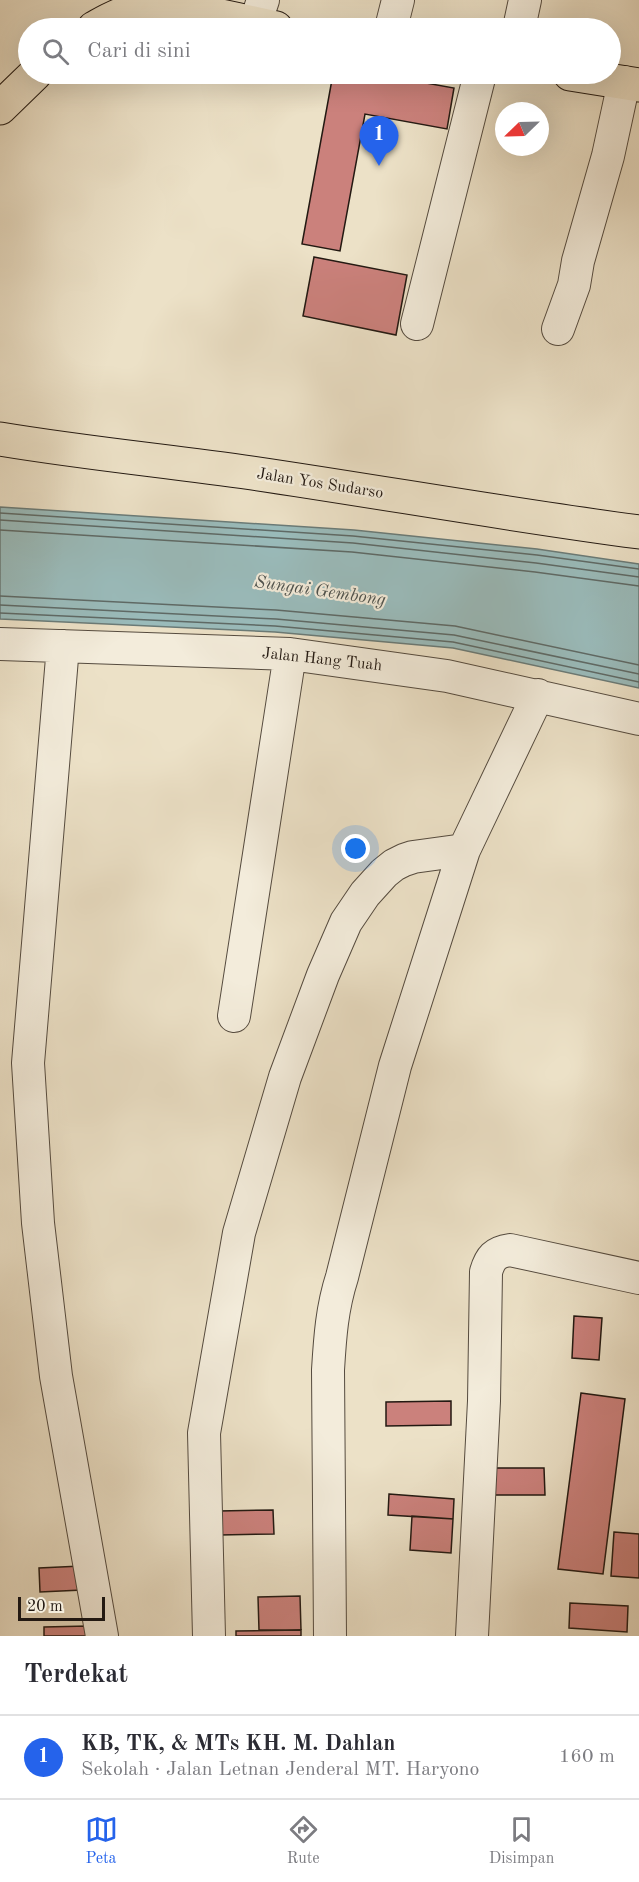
<!DOCTYPE html>
<html lang="id">
<meta charset="utf-8">
<style>
:root{--surface:#fff;--page:#f2f2f3;--text:#2b2b33;--muted:#7c7c81;--line:#e1e1e2;--accent:#2563eb}
body{margin:0;font-family:"Old Standard TT",serif;background:var(--page);color:var(--text)}
.compass{position:absolute;left:495px;top:102px;width:54px;height:54px;border-radius:50%;background:var(--surface);box-shadow:0 6px 24px #0002;rotate:247deg}
.scale{position:absolute;left:18px;bottom:15px;width:87px;box-sizing:border-box;padding-left:6px;border:3px solid #231912;border-top:0;font-size:16px;line-height:21px;white-space:nowrap;color:#231912;-webkit-text-stroke:4px #f3ecdb;paint-order:stroke}
.you{position:absolute;left:356px;top:849px;width:21px;height:21px;margin:-15px;border:4px solid #fff;border-radius:50%;background:#1a73e8;box-shadow:0 0 0 9px #1a73e833}
.badge{display:grid;place-items:center;width:39px;height:39px;border-radius:50%;background:var(--accent);color:#fff;font-size:20px;font-weight:700}
.pin{position:absolute;translate:-50% -50px;filter:drop-shadow(0 2px 3px #0008)}
.pin::after{content:'';position:absolute;top:32px;width:21px;height:18px;background:inherit;clip-path:polygon(0 0,100% 0,50% 100%)}
.list{margin:0;padding:0;list-style:none}
h2{display:flex;justify-content:space-between;align-items:center;height:78px;margin:0;padding:0 24px;font-size:26px}
h2 small{font-size:20px;font-weight:400;color:var(--muted)}
.list li{display:grid;grid-template-columns:39px 1fr auto;gap:18px;align-items:center;box-sizing:border-box;height:84px;padding:0 24px;border-top:2px solid var(--line)}
.list b{display:block;font-size:22px;white-space:nowrap}
.list p{margin:0;font-size:20px;white-space:nowrap;color:var(--muted)}
.list em{font-size:20px;font-style:normal;color:var(--muted)}
.icon{flex:none;width:33px;height:33px;fill:none;stroke:currentColor;stroke-width:2;stroke-linecap:round;stroke-linejoin:round}
.map{position:relative;flex:none;width:639px;height:1636px;overflow:hidden}
.search{position:absolute;background:var(--surface);box-shadow:0 6px 24px #0002;left:18px;right:18px;top:18px;height:66px;display:flex;align-items:center;gap:15px;box-sizing:border-box;padding:0 21px;border-radius:33px;color:var(--muted);font-size:22px}
.sheet{height:162px;background:var(--surface)}
nav{display:flex;justify-content:space-around;align-items:center;box-sizing:border-box;height:84px;border-top:2px solid var(--line);background:var(--surface);font-size:16px;color:var(--muted)}
nav a{display:grid;justify-items:center;gap:3px}
nav .on{color:var(--accent)}
.map>svg:first-child{display:block}
.water{fill:#9abcbc;stroke:#6a7b78;stroke-width:1.5}
.lines{fill:none;stroke-linecap:round;stroke-linejoin:round}
.shore{stroke:#5e6a67;stroke-width:1.5}
.building{fill:#cb817c;stroke:#231912;stroke-width:1.5}
.minor-casing{stroke:#554b3f;stroke-width:34}
.major-casing{stroke:#231912;stroke-width:35}
.minor{stroke:#f3ecdb;stroke-width:32}
.major{stroke:#ece1c7;stroke-width:33}
.labels{text-anchor:middle;dominant-baseline:central;stroke-width:4.5;stroke-linejoin:round;paint-order:stroke}
.street-label{font-size:16px;fill:#231912;stroke:#f3ecdb}
.water-label{font-size:18px;font-style:italic;fill:#4d524e;stroke:#f3ecdb}
</style>
<div class="map">
<svg width="639" height="1636" viewBox="0 0 639 1636">
<rect width="100%" height="100%" fill="#ece1c7"/>
<filter id="stains"><feTurbulence type="fractalNoise" baseFrequency=".00333" numOctaves="4"/><feColorMatrix values="0 0 0 0 .2 0 0 0 0 .09 0 0 0 0 .02 0 0 0 .5 -.17"/></filter>
<radialGradient id="worn" r=".72"><stop offset=".6" stop-color="#630" stop-opacity="0"/><stop offset="1" stop-color="#630" stop-opacity=".3"/></radialGradient>
<path class="water" d="M 0,507 L 354,530 L 537,549 L 639,564 L 639,688 L 453,648 L 275,632 L 0,619 Z"/>
<g class="lines">
<path class="shore" d="M 0,513 L 353,536 L 537,555 L 639,569
M 0,520 L 353,543 L 536,563 L 639,577
M 0,530 L 352,552 L 535,572 L 639,586
M 0,596 L 276,610 L 455,626 L 639,665
M 0,605 L 276,619 L 454,635 L 639,674
M 0,613 L 275,626 L 453,642 L 639,682"/>
</g>
<path class="building" d="M 333,74 L 376,74 L 454,88 L 447,129 L 365,114 L 340,251 L 302,244 Z
M 314,257 L 407,275 L 396,335 L 303,316 Z
M 574,1316 L 602,1318 L 599,1360 L 572,1358 Z
M 581,1393 L 625,1399 L 603,1574 L 558,1569 Z
M 451,1401 L 451,1425 L 386,1426 L 386,1402 Z
M 485,1468 L 544,1468 L 545,1495 L 485,1495 Z
M 389,1494 L 454,1499 L 453,1519 L 388,1515 Z
M 273,1510 L 274,1534 L 220,1535 L 219,1511 Z
M 412,1516 L 453,1519 L 451,1553 L 410,1550 Z
M 614,1532 L 639,1534 L 639,1578 L 611,1576 Z
M 81,1566 L 82,1590 L 40,1592 L 39,1568 Z
M 300,1596 L 301,1630 L 259,1630 L 258,1597 Z
M 570,1603 L 628,1606 L 627,1632 L 569,1628 Z
M 88,1626 L 89,1636 L 44,1636 L 44,1627 Z
M 301,1630 L 301,1636 L 236,1636 L 236,1631 Z"/>
<g class="lines">
<g class="minor-casing">
<path id="minor" d="M 255,24 L 263,0
M 391,28 L 398,0
M 519,28 L 525,0
M 417,324 L 480,74
M 558,329 L 574,285 L 578,261 L 608,156 L 624,82
M 0,644 L 290,654 L 447,676 L 639,719
M 63,646 L 28,1063 L 38,1223 L 56,1376 L 102,1636
M 234,1016 L 290,654
M 209,1636 L 204,1433 L 239,1233 L 285,1077 L 323,975 L 346,922 L 365,894 L 384,873 L 394,865 L 404,860 L 413,857 L 464,850
M 330,1636 L 328,1370 C 330,1337 332,1308 342,1277 L 395,1066 L 464,850 L 538,695
M 472,1636 L 484,1401 L 486,1272 C 490,1258 495,1252 510,1250 L 639,1278"/>
</g>
<g class="major-casing">
<path id="major" d="M 94,28 C 105,22 120,13 132,11 C 178,2 231,19 276,28
M 570,74 L 639,85
M 0,108 L 35,74
M 0,439 C 84,453 168,461 252,473 C 381,492 510,515 639,532"/>
</g>
<use href="#minor" class="minor"/>
<use href="#major" class="major"/>
</g>
<g class="labels">
<g class="street-label">
<text transform="translate(320 484) rotate(9)">Jalan Yos Sudarso</text>
<text transform="translate(322 660) rotate(6)">Jalan Hang Tuah</text>
</g>
<g class="water-label">
<text transform="translate(320 591) rotate(8)">Sungai Gembong</text>
</g>
</g>
<rect width="100%" height="100%" filter="url(#stains)"/>
<rect width="100%" height="100%" fill="url(#worn)"/>
</svg>
<svg class="compass" viewBox="-18 -18 36 36"><path d="M0-13l5 13h-10z" fill="#e53935"/><path d="M0 13l5-13h-10z" fill="#7c7c81"/></svg>
<div class="scale">20 m</div>
<div class="you"></div>
<div class="pin badge" style="left:379px;top:166px">1</div>
<div class="search"><svg class="icon" aria-label="search" viewBox="0 0 24 24"><circle cx="10" cy="10" r="6"/><path d="M15 15l6 6"/></svg>Cari di sini</div>
</div>
<section class="sheet">
<h2>Terdekat<small></small></h2>
<ul class="list">
<li><span class="badge">1</span><div><b>KB, TK, &amp; MTs KH. M. Dahlan</b><p>Sekolah · Jalan Letnan Jenderal MT. Haryono</p></div><em>160 m</em></li>
</ul>
</section>
<nav>
<a class="on"><svg class="icon" aria-label="map" viewBox="0 0 24 24"><path d="M3 6l6-2 6 2 6-2v14l-6 2-6-2-6 2zM9 4v14M15 6v14"/></svg>Peta</a>
<a><svg class="icon" aria-label="directions" viewBox="0 0 24 24"><path d="M12 3l9 9-9 9-9-9zM9 14v-3h6M13 9l2 2-2 2"/></svg>Rute</a>
<a><svg class="icon" aria-label="saved" viewBox="0 0 24 24"><path d="M7 4h10v16l-5-4-5 4z"/></svg>Disimpan</a>
</nav>
